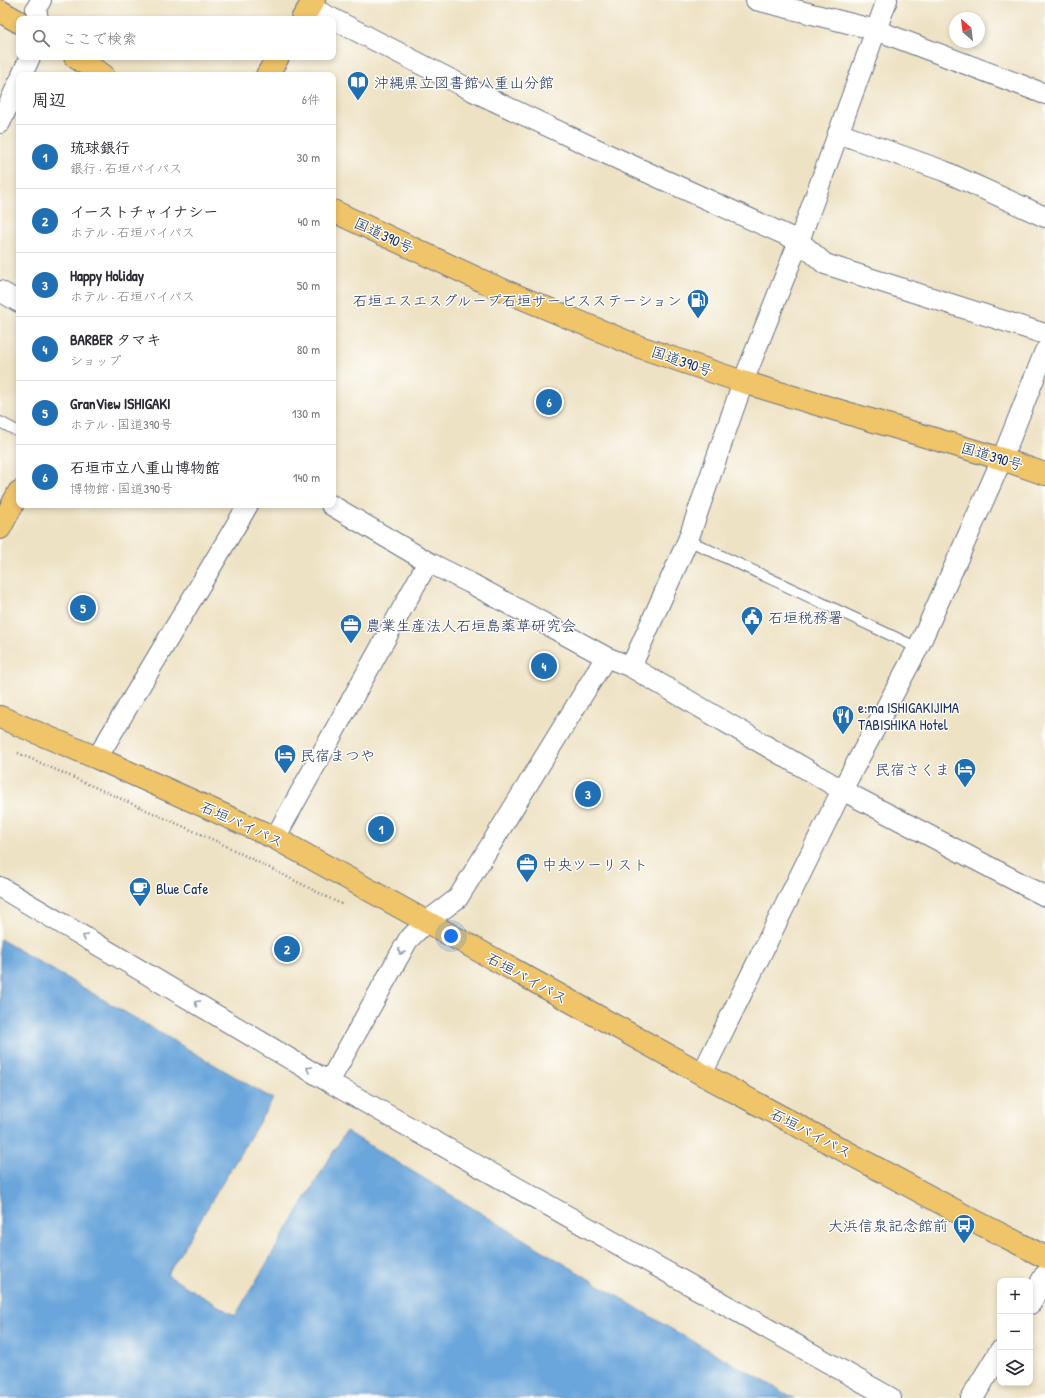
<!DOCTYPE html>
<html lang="ja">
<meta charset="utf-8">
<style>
:root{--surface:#fff;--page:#f2f2f3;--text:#2b2b33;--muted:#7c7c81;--line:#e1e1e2;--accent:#1f6fb2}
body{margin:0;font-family:"Patrick Hand","Klee One",sans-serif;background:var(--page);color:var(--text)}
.controls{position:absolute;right:12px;bottom:12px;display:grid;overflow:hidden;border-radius:8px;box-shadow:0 2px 6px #0003}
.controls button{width:36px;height:36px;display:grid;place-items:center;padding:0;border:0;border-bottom:1px solid var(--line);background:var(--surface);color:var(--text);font:20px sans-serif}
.compass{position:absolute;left:949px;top:12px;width:36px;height:36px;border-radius:50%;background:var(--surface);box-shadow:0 2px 6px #0003;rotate:332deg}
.you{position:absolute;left:451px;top:936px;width:14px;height:14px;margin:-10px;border:3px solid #fff;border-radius:50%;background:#1a73e8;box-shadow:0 0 0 6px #1a73e833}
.badge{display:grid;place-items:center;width:26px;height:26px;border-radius:50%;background:var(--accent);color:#fff;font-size:13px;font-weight:700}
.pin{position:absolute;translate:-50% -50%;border:2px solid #fff;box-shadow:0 1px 4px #0006}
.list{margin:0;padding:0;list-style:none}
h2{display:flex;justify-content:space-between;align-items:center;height:52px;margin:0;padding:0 16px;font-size:17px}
h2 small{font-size:13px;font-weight:400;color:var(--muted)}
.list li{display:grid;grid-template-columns:26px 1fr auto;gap:12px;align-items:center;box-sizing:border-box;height:64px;padding:0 16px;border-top:1px solid var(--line)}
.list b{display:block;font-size:15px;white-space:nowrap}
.list p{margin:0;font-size:13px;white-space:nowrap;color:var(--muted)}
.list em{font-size:13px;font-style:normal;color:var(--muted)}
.icon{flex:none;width:22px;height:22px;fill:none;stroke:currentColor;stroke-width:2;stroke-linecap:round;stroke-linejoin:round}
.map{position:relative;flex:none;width:1045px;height:1398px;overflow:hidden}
.search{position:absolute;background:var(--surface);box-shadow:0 2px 6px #0003;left:16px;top:16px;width:320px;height:44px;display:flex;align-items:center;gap:10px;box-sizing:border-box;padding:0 14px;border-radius:8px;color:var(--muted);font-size:15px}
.panel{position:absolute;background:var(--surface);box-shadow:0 2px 6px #0003;left:16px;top:72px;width:320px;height:436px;border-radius:8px}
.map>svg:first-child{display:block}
.water{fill:#6aa6db;stroke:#426a9c}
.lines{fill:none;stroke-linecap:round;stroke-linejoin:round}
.service-casing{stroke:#656e82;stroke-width:12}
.minor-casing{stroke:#656e82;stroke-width:22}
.tertiary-casing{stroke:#656e82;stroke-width:24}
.primary-casing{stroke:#656e82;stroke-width:24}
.trunk-casing{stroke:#656e82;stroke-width:24}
.path{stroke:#656e82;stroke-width:2.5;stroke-dasharray:1 3;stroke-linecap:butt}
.service{stroke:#fff;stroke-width:10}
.minor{stroke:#fff;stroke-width:20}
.tertiary{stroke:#fff;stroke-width:22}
.primary{stroke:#f0c469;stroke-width:22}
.trunk{stroke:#f0c469;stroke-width:22}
.oneway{stroke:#8d97ae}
.labels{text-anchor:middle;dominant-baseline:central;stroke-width:3;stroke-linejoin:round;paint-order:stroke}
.poi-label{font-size:15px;fill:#1b2f5e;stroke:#fdfcf7;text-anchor:start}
.street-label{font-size:15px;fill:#1b2f5e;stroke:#fdfcf7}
</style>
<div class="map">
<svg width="1045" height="1398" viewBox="0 0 1045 1398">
<rect width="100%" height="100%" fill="#fdfcf7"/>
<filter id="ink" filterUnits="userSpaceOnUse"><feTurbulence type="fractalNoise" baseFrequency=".025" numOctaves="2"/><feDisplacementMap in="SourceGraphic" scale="8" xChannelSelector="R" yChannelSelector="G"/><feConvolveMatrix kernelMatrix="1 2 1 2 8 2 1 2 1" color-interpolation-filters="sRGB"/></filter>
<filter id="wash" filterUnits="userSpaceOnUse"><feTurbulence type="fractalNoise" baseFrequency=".012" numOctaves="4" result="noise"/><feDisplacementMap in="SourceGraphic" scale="16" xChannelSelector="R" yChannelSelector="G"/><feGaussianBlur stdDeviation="0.9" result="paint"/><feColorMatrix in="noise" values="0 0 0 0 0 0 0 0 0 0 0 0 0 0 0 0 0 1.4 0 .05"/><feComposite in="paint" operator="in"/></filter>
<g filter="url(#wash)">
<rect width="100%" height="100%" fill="#eee2c4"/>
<path class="water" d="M 0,939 L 273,1099 L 167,1275 L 235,1316 L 346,1131 L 668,1327 L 794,1398 L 0,1398 Z"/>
</g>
<g filter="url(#ink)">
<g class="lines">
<g class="service-casing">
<path id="service" d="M 0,422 L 19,432
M 688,540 L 918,648"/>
</g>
<g class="minor-casing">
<path id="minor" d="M 756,0 L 876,30 L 1045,94
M 310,7 L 471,90 L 609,155 L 799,241 L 825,264 L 1045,334
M 38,19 L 36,9 L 41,0
M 22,75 L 30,57
M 0,123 L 19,82
M 838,133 L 944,171 L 1045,217
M 0,291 L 19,302
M 331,505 L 428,562 L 470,583 L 606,657 L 631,667 L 842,790 L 1045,896
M 631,667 L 688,540 L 743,382 L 799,241 L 887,0
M 97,758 L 248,505
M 275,838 L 428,562
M 0,887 L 329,1082 L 408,940 L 426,922 L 458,898 L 606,657
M 702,1074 L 842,790 L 918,648 L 1002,459 L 1045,351
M 329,1082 L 891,1398"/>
</g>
<g class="tertiary-casing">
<path id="tertiary" d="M 1030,1303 L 1045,1276
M 972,1398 L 1000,1352"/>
</g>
<g class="primary-casing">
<path id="primary" d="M 0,11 L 19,22
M 302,19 L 314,0
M 75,57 L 103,75
M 267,75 L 278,57"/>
</g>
<g class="trunk-casing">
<path id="trunk" d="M 333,211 L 491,285 L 637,346 L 743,382 L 1002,459 L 1045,474
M 0,528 L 19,492
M 0,717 L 97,758 L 275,838 L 702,1074 L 971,1219 L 1045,1257"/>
</g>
<path class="path" d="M 18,753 L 216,841 L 343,905"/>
<use href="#service" class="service"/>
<use href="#minor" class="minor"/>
<use href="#tertiary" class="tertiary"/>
<use href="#primary" class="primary"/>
<use href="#trunk" class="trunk"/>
</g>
<defs><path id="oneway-chevron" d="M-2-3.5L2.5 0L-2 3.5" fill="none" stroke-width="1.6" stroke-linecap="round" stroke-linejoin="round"/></defs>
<g class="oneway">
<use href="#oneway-chevron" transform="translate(85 937) rotate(-149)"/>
<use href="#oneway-chevron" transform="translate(401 952) rotate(119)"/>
<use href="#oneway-chevron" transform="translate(197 1003) rotate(-149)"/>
<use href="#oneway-chevron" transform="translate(309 1069) rotate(-150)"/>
</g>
</g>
<defs>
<g id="library-pin" transform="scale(1.15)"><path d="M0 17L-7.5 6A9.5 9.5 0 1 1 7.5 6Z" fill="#1f6fb2" stroke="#fdfcf7"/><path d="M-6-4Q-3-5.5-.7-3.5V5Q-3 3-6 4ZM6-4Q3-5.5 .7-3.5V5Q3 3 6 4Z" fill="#fff"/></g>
<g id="fuel-pin" transform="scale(1.15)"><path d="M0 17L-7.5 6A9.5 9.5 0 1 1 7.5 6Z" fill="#1f6fb2" stroke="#fdfcf7"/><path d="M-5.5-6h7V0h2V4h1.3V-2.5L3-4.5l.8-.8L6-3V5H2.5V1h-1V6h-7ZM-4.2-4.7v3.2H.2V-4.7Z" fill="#fff"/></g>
<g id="civic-pin" transform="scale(1.15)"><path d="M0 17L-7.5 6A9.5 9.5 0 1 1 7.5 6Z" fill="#1f6fb2" stroke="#fdfcf7"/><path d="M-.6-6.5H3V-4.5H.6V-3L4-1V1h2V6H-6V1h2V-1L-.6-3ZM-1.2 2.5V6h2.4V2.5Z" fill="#fff"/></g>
<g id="office-pin" transform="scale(1.15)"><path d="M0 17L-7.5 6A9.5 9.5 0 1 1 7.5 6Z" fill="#1f6fb2" stroke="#fdfcf7"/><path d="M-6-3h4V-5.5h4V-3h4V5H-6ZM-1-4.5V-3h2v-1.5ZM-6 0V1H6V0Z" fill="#fff"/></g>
<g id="restaurant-pin" transform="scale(1.15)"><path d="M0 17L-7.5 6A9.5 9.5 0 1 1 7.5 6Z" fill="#1f6fb2" stroke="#fdfcf7"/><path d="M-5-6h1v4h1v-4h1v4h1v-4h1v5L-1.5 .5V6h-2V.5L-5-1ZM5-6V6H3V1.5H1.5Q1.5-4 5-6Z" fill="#fff"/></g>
<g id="hotel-pin" transform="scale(1.15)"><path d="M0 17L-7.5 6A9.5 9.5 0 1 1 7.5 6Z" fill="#1f6fb2" stroke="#fdfcf7"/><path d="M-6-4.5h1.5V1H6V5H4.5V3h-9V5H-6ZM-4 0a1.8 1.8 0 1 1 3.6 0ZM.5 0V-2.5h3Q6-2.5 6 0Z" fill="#fff"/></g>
<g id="cafe-pin" transform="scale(1.15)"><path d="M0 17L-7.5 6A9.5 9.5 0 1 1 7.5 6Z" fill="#1f6fb2" stroke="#fdfcf7"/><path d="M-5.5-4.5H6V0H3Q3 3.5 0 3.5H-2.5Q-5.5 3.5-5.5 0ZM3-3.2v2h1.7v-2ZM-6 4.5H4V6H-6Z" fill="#fff"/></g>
<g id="bus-pin" transform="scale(1.15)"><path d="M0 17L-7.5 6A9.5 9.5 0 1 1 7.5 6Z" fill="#1f6fb2" stroke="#fdfcf7"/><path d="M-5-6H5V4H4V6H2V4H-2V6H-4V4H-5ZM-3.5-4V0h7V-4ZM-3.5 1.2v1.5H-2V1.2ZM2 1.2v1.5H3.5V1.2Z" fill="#fff"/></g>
</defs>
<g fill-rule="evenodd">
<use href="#library-pin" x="358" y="82"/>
<use href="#fuel-pin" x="698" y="300"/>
<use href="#civic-pin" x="752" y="617"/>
<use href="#office-pin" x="351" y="625"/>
<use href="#restaurant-pin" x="843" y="716"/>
<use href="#hotel-pin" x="285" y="755"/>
<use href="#hotel-pin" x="965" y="769"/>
<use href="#office-pin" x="527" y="864"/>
<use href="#cafe-pin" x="140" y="888"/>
<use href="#bus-pin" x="964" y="1225"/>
</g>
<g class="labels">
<g class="poi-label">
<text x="374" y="82">沖縄県立図書館八重山分館</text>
<text x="682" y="300" text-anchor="end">石垣エスエスグループ石垣サービスステーション</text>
<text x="768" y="617">石垣税務署</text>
<text x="366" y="625">農業生産法人石垣島薬草研究会</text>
<text x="858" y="707">e:ma ISHIGAKIJIMA<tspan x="858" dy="17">TABISHIKA Hotel</tspan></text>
<text x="300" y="755">民宿まつや</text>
<text x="950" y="769" text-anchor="end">民宿さくま</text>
<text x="542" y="864">中央ツーリスト</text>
<text x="156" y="888">Blue Cafe</text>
<text x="948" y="1225" text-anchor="end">大浜信泉記念館前</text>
</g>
<g class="street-label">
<text transform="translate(384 235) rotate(25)">国道390号</text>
<text transform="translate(682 361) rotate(19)">国道390号</text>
<text transform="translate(992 456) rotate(17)">国道390号</text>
<text transform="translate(242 824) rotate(25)">石垣バイパス</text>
<text transform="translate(527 978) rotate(29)">石垣バイパス</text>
<text transform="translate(811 1133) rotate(28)">石垣バイパス</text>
</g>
</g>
</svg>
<div class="controls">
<button>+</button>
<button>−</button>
<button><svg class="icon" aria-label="layers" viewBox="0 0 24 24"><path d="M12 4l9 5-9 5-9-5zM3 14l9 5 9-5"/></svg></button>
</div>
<svg class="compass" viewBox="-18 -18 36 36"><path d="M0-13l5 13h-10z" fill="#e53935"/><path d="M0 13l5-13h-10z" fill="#7c7c81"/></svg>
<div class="you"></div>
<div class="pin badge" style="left:381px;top:829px">1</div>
<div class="pin badge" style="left:287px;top:949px">2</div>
<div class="pin badge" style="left:588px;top:794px">3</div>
<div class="pin badge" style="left:544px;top:666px">4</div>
<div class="pin badge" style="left:83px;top:608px">5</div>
<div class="pin badge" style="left:549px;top:402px">6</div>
<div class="search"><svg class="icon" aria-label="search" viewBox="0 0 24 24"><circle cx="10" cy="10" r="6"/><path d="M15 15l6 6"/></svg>ここで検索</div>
<section class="panel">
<h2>周辺<small>6件</small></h2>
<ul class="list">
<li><span class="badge">1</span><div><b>琉球銀行</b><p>銀行 · 石垣バイパス</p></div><em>30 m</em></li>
<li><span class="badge">2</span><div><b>イーストチャイナシー</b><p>ホテル · 石垣バイパス</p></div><em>40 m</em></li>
<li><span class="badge">3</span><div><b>Happy Holiday</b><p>ホテル · 石垣バイパス</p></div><em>50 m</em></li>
<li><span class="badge">4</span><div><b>BARBER タマキ</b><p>ショップ</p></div><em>80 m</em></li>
<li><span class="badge">5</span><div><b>GranView ISHIGAKI</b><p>ホテル · 国道390号</p></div><em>130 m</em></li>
<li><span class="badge">6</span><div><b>石垣市立八重山博物館</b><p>博物館 · 国道390号</p></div><em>140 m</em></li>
</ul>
</section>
</div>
